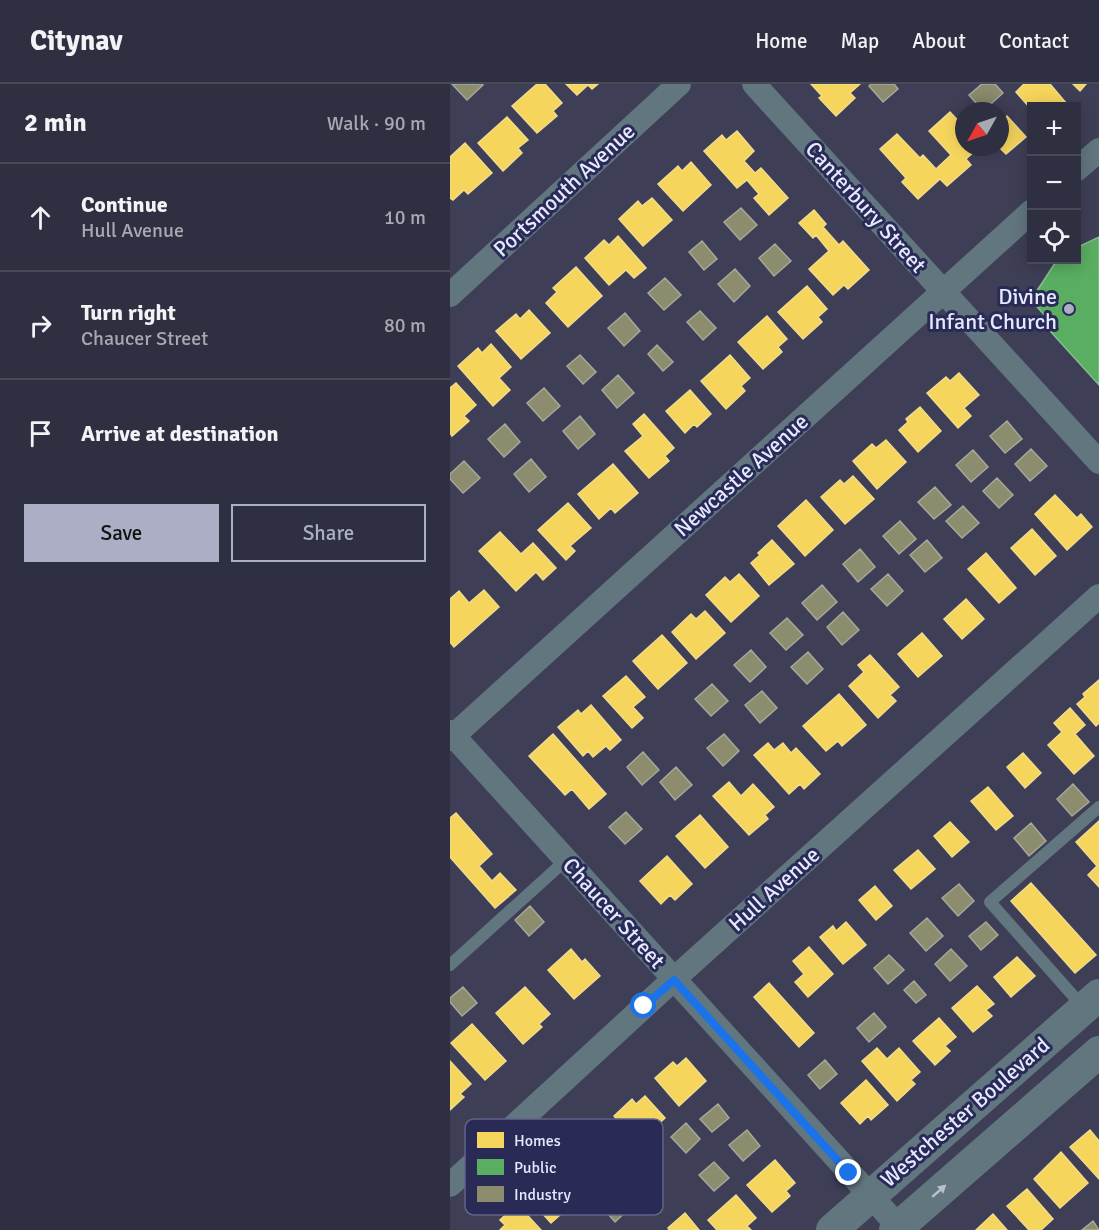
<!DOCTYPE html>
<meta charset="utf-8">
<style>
:root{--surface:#2e2f40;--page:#363747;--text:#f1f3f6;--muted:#a7a9b1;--line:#494a59;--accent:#abaec4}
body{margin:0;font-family:Signika,sans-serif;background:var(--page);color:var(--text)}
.controls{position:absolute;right:18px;top:18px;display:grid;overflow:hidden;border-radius:0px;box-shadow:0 3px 15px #0003}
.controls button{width:54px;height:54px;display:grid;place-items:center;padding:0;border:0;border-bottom:2px solid var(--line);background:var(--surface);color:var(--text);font:30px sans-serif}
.compass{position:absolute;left:505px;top:18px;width:54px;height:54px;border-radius:50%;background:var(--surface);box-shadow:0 3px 15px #0003;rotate:230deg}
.stop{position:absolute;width:18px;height:18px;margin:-14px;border:4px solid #1a73e8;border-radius:50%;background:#fff}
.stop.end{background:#1a73e8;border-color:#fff;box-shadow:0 2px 6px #0008}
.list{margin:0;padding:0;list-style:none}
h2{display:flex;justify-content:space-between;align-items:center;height:78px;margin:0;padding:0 24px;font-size:26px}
h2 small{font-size:20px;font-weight:400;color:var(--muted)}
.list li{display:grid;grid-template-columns:39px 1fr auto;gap:18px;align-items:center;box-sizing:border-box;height:108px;padding:0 24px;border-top:2px solid var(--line)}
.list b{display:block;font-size:22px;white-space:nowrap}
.list p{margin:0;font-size:20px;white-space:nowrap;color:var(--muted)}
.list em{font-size:20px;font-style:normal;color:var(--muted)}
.actions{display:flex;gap:12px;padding:18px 24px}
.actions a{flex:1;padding:14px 0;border:2px solid var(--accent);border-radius:0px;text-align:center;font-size:21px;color:var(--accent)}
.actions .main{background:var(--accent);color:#111}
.icon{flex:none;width:33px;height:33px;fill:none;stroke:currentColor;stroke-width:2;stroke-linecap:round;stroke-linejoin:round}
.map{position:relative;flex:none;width:649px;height:1146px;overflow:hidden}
header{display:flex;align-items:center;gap:36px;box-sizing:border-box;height:84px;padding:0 30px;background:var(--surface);border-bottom:2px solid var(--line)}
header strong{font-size:28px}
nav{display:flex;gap:33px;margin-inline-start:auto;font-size:21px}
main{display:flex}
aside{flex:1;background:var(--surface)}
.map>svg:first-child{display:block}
.homes{fill:#f6d55c;stroke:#f1db8d;stroke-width:1.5}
.public{fill:#5aae61;stroke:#84c090;stroke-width:1.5}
.industry{fill:#8c8c6e;stroke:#a7a89a;stroke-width:1.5}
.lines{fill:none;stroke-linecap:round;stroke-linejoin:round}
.service{stroke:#627680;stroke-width:12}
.minor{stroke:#627680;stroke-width:24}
.tertiary{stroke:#627680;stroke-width:32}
.oneway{fill:#b7c1d3}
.route{stroke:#1a73e8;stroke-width:8}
.poi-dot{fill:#abaec4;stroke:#292b56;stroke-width:2}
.labels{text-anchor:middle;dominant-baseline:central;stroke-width:6;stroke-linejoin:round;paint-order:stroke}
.street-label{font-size:22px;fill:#e5e9ff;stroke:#292b56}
.poi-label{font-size:22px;fill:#e5e9ff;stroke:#292b56;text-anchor:end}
.key{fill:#292b56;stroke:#616489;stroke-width:1.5}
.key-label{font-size:16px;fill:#e5e9ff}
</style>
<header>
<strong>Citynav</strong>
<nav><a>Home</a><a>Map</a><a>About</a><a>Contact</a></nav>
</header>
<main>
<aside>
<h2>2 min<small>Walk · 90 m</small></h2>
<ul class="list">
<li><svg class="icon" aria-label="ahead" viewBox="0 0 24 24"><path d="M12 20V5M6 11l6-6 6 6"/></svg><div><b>Continue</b><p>Hull Avenue</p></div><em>10 m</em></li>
<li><svg class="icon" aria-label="right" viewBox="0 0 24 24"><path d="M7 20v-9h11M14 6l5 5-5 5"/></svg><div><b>Turn right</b><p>Chaucer Street</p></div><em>80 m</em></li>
<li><svg class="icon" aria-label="arrive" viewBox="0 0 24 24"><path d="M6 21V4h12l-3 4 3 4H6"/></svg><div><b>Arrive at destination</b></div></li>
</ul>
<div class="actions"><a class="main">Save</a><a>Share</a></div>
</aside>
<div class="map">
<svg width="649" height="1146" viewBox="0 0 649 1146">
<rect width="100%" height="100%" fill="#3e3f56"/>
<path class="homes" d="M 87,0 L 95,0 L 112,19 L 103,27 L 107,32 L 87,49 L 62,22 Z
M 116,0 L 148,0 L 142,5 L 138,1 L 127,11 Z
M 361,0 L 410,0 L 400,9 L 405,14 L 386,32 L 369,14 L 372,12 Z
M 574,0 L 600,0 L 617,20 L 614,22 L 582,22 L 582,26 L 566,8 Z
M 623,0 L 636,0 L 630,7 Z
M 500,28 L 514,43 L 514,63 L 529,63 L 516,75 L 521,81 L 497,102 L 490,95 L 468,115 L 452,98 L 456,94 L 430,65 L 447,50 L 470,74 L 473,71 L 486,85 L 501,71 L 479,47 Z
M 557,32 L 576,53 L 556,70 L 549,63 L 550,38 Z
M 57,33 L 78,56 L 68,64 L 72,69 L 53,87 L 28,59 Z
M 287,47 L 304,67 L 294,77 L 305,89 L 311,84 L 338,114 L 319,131 L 304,114 L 309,110 L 297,96 L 287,104 L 254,67 L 272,51 L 276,56 Z
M 15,59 L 42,89 L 18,110 L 14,106 L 3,116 L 0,114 L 0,73 Z
M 241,78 L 261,101 L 233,127 L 208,100 L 228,82 L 232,87 Z
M 202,114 L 222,136 L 193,162 L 169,135 L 188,117 L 192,122 Z
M 364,126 L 376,140 L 373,143 L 389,161 L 393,157 L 419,186 L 398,205 L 394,201 L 383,211 L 359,185 L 379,167 L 366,151 L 363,154 L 349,139 Z
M 168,152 L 196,184 L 184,194 L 176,186 L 159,201 L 135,174 L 154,156 L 159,161 Z
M 126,183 L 152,212 L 118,243 L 96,219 L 107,208 L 103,204 Z
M 357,202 L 377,225 L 368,233 L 372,238 L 353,255 L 328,228 Z
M 79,226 L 100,249 L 71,275 L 46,247 L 66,230 L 70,235 Z
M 317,232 L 337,255 L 328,263 L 332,268 L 313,285 L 288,258 Z
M 41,260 L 61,283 L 49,294 L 60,306 L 43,322 L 8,282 L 28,264 L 32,269 Z
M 280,271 L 300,294 L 291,302 L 295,307 L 276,325 L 251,297 Z
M 509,289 L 529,311 L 514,324 L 521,332 L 508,344 L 477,309 L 496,293 L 500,297 Z
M 6,299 L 26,321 L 14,332 L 19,337 L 2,352 L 0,349 L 0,304 Z
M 240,306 L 261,330 L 247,343 L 244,340 L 235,349 L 216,327 Z
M 470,323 L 491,347 L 468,368 L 449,346 L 458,338 L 456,335 Z
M 194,330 L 224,364 L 215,372 L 219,377 L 199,394 L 175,367 L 193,352 L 183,340 Z
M 436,356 L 456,378 L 427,405 L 403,377 L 422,360 L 426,364 Z
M 163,380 L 188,409 L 165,429 L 161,424 L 149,435 L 128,410 Z
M 403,392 L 424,415 L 395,440 L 371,413 L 390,396 L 394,400 Z
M 605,411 L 627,434 L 631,430 L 642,443 L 617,466 L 585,430 Z
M 356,416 L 383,446 L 355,472 L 328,442 Z
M 118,419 L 141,444 L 120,462 L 125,467 L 116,476 L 88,446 Z
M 582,445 L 606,472 L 585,491 L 561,464 Z
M 50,448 L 71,470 L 83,459 L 106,484 L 93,496 L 86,488 L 66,507 L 29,467 Z
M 322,456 L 344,480 L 319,501 L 301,479 L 310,471 L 308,469 Z
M 536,469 L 566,504 L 549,519 L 518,485 Z
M 289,490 L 309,512 L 281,538 L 256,511 L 275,493 L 280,498 Z
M 34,506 L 49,523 L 4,563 L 0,558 L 0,515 L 9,507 L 19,519 Z
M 516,515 L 534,535 L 512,555 L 494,535 Z
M 255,527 L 275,549 L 246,575 L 222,548 L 241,530 L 246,535 Z
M 472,549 L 492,572 L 468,593 L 448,570 Z
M 212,551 L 237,579 L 208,605 L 183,577 Z
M 420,571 L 449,603 L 440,611 L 446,617 L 428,634 L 399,602 L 414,588 L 408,581 Z
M 176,592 L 195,613 L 183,623 L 193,634 L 182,644 L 153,612 Z
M 649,596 L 649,639 L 646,642 L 627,620 L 635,613 L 633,610 Z
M 389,610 L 416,641 L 392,662 L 388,657 L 376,667 L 353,642 Z
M 141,621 L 171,656 L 160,666 L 156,662 L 143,673 L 138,667 L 133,672 L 108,643 L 128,626 L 131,630 Z
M 620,624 L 635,641 L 625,650 L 644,672 L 624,690 L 598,661 L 612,648 L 604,639 Z
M 103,650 L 156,710 L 139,725 L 122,705 L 115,711 L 79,672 Z
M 318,659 L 324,666 L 333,659 L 341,669 L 346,664 L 370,690 L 354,705 L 350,700 L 339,710 L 304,671 Z
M 573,669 L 591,689 L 575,704 L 557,683 Z
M 279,698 L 291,712 L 303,700 L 324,723 L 315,731 L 318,735 L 299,751 L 263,712 Z
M 538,703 L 563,732 L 546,746 L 521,717 Z
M 6,729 L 42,770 L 29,782 L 42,797 L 50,789 L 66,806 L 45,824 L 0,773 L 0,734 Z
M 250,731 L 278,763 L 255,784 L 226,752 Z
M 649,737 L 649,803 L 638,791 L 647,782 L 626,758 Z
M 500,738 L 519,758 L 502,773 L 484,752 Z
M 468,766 L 485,785 L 461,805 L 444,786 Z
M 217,772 L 242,800 L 225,816 L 220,811 L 211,820 L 190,797 Z
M 581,799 L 646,871 L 625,889 L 561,817 Z
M 425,802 L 442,822 L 426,836 L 409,816 Z
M 396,838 L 416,861 L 393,880 L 370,853 L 383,842 L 386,847 Z
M 359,863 L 383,890 L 358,913 L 345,898 L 354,890 L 343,877 Z
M 121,865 L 132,878 L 135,875 L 150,892 L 124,915 L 98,886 Z
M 567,873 L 585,892 L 561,913 L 544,893 Z
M 319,899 L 364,949 L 349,963 L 304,913 Z
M 527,902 L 544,920 L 536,926 L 542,932 L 523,948 L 502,924 Z
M 75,903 L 100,930 L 89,940 L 92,943 L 73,960 L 46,929 Z
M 489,934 L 506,953 L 495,962 L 500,967 L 485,981 L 463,957 Z
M 22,940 L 56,977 L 35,996 L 1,959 Z
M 427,964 L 437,975 L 449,964 L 470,988 L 461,996 L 465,1000 L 447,1017 L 412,977 Z
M 236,974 L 256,997 L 229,1022 L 205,994 L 223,978 L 227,982 Z
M 0,977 L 21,1000 L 10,1010 L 14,1013 L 0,1026 Z
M 416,996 L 438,1021 L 421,1036 L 418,1032 L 410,1040 L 391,1019 Z
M 195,1012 L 215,1034 L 188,1059 L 164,1032 L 182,1015 L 186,1020 Z
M 640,1046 L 649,1057 L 649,1095 L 620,1063 Z
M 611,1068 L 638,1099 L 610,1124 L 584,1095 Z
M 325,1076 L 345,1099 L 336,1107 L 340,1112 L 322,1128 L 297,1101 Z
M 105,1087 L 129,1114 L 101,1139 L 82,1118 L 92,1109 L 87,1103 Z
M 577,1105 L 603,1135 L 591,1146 L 579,1146 L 557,1122 Z
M 286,1111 L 306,1134 L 297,1142 L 301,1146 L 267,1146 L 258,1136 Z
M 67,1120 L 91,1146 L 50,1146 L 55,1141 L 50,1136 Z
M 235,1129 L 249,1146 L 219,1146 L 218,1144 Z
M 543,1130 L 557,1146 L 526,1146 Z"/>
<path class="public" d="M 649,153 L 649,301 L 592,238 L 597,234 L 581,216 L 607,176 L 626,176 L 626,164 Z"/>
<path class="industry" d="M 2,0 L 32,0 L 33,1 L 17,16 Z
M 421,0 L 444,0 L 448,5 L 433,18 L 419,2 Z
M 532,0 L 545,0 L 553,9 L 533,27 L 519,11 Z
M 291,124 L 307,141 L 290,156 L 274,138 Z
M 252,157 L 267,175 L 254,186 L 239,168 Z
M 325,160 L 341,177 L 324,192 L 309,174 Z
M 285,185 L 300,202 L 284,218 L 268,200 Z
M 215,194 L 231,211 L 214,226 L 198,209 Z
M 250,227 L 266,244 L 253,256 L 237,238 Z
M 175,229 L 190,247 L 174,262 L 158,244 Z
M 207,261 L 223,278 L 213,287 L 198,270 Z
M 130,271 L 146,288 L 133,300 L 117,282 Z
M 168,291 L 184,309 L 167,324 L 152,306 Z
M 94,304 L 110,322 L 93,337 L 77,319 Z
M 130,332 L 145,350 L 128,365 L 113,347 Z
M 557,337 L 572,355 L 555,369 L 540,352 Z
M 55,340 L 70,358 L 54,373 L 38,355 Z
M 581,365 L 597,382 L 580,397 L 565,380 Z
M 523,366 L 538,383 L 521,398 L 506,381 Z
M 81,375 L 96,393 L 79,408 L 64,390 Z
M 14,377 L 30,394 L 13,409 L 0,395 L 0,390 Z
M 547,394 L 563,411 L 549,424 L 533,407 Z
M 485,403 L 501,421 L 484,435 L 468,418 Z
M 513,422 L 529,439 L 512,454 L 496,437 Z
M 450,437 L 466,455 L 449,470 L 433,452 Z
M 477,456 L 492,474 L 475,488 L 460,471 Z
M 410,465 L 425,483 L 408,498 L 393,480 Z
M 438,490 L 453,507 L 437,522 L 421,505 Z
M 372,501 L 387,518 L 367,536 L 352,519 Z
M 393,528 L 409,546 L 392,561 L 377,543 Z
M 337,534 L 353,551 L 336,566 L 320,549 Z
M 301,566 L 316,583 L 300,598 L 284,581 Z
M 358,568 L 373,585 L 357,600 L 341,583 Z
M 262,600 L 278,617 L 261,632 L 245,615 Z
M 312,607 L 327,624 L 310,639 L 295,621 Z
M 274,650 L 289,667 L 273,682 L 257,664 Z
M 193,668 L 209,686 L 192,701 L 177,683 Z
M 226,683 L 242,701 L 225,716 L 210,698 Z
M 623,700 L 639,718 L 622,732 L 607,715 Z
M 176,728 L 192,745 L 175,760 L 159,743 Z
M 581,739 L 596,757 L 579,772 L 564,754 Z
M 509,800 L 524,817 L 508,832 L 492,814 Z
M 80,822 L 94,838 L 79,852 L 65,836 Z
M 477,834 L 493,852 L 476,867 L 460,849 Z
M 536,838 L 548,851 L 531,866 L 519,852 Z
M 501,865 L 517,882 L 500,897 L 485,880 Z
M 439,871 L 454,886 L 438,900 L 424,884 Z
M 464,897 L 476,911 L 466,919 L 454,906 Z
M 13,903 L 27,919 L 12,932 L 0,918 L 0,914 Z
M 424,929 L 436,943 L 419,958 L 407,944 Z
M 375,976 L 387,990 L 370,1005 L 358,991 Z
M 268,1020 L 279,1034 L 262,1048 L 250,1035 Z
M 236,1039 L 250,1055 L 236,1069 L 221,1053 Z
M 297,1046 L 310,1062 L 293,1077 L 279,1061 Z
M 264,1078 L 279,1094 L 264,1107 L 249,1091 Z
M 171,1105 L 184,1120 L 165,1138 L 152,1123 Z
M 643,1137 L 649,1146 L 632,1146 Z"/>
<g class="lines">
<path class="service" d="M 0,881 L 116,776
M 634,924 L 540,818 L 649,723"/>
<path class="minor" d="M 304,0 L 649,378
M 626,86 L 649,66
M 0,211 L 229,0
M 0,648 L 449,1143
M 0,655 L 582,127
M 0,1101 L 224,895 L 649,512"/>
<path class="tertiary" d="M 382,1146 L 649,911
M 445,1146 L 649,968"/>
</g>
<defs><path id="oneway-solid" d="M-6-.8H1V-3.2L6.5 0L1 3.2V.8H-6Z" transform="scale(1.5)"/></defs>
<use class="oneway" href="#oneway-solid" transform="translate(489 1107) rotate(-41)"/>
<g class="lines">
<path class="route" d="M 194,922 L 224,896 L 399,1089"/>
</g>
<circle class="poi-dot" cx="619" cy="225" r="6"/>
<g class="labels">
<g class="street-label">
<text transform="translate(114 106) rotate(-43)">Portsmouth Avenue</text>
<text transform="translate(416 123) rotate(48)">Canterbury Street</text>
<text transform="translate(291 391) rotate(-42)">Newcastle Avenue</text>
<text transform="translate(324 805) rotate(-42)">Hull Avenue</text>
<text transform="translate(164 829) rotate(48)">Chaucer Street</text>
<text transform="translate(515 1028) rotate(-41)">Westchester Boulevard</text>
</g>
<g class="poi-label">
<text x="607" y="212">Divine<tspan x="607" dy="25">Infant Church</tspan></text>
</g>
</g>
<rect x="15" y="1035" width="198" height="96" rx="9" class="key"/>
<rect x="27" y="1048" width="27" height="16" fill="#f6d55c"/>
<rect x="27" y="1075" width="27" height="16" fill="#5aae61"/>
<rect x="27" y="1102" width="27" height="16" fill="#8c8c6e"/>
<g class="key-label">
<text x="64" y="1062">Homes</text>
<text x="64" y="1089">Public</text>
<text x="64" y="1116">Industry</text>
</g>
</svg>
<div class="controls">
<button>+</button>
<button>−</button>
<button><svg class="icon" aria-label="locate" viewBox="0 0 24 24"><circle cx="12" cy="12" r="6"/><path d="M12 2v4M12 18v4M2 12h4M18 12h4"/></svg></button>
</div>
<svg class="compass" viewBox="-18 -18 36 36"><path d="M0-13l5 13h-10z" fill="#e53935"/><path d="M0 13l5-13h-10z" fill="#a7a9b1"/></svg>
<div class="stop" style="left:194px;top:922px"></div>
<div class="stop end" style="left:399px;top:1089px"></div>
</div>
</main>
